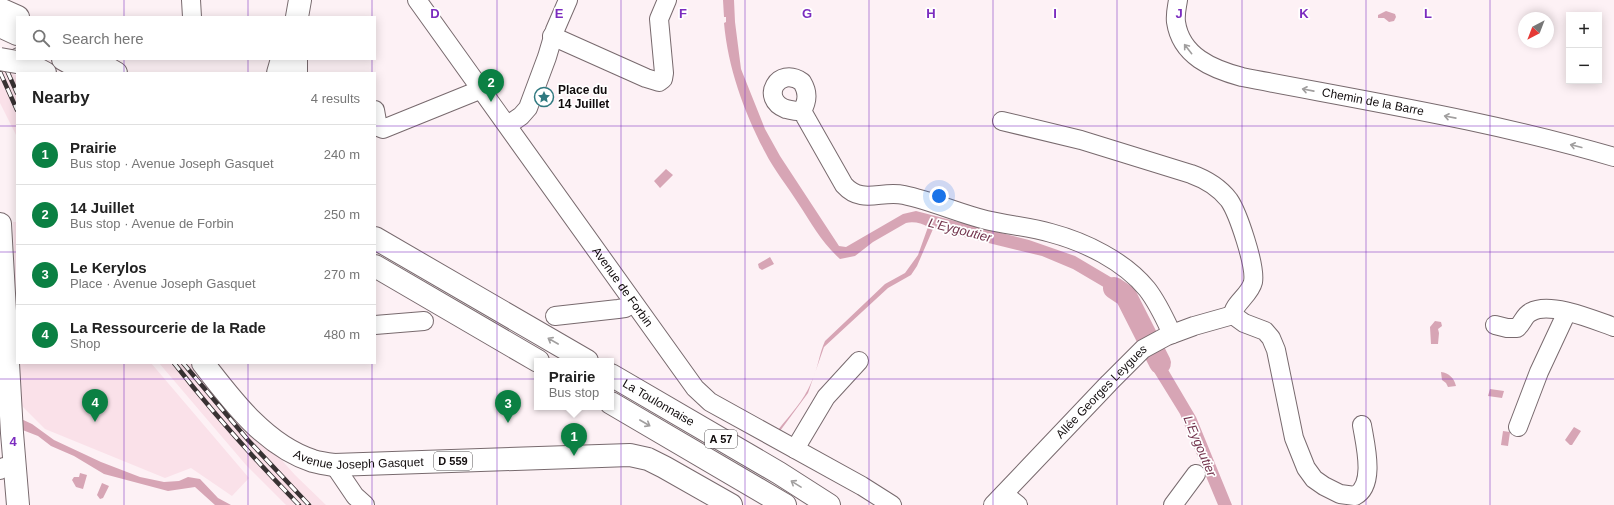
<!DOCTYPE html>
<meta charset="utf-8">
<style>
:root{--surface:#fff;--page:#f6f6f6;--text:#222;--muted:#767676;--line:#e0e0e0;--accent:#0b8043}
body{margin:0;font-family:Helvetica,sans-serif;background:var(--page);color:var(--text)}
.controls{position:absolute;right:12px;top:12px;display:grid;overflow:hidden;border-radius:0px;box-shadow:0 2px 10px #0003}
.controls button{width:36px;height:36px;display:grid;place-items:center;padding:0;border:0;border-bottom:1px solid var(--line);background:var(--surface);color:var(--text);font:20px sans-serif}
.compass{position:absolute;left:1518px;top:12px;width:36px;height:36px;border-radius:50%;background:var(--surface);box-shadow:0 2px 10px #0003;rotate:222deg}
.you{position:absolute;left:939px;top:196px;width:14px;height:14px;margin:-10px;border:3px solid #fff;border-radius:50%;background:#1a73e8;box-shadow:0 0 0 6px #1a73e833}
.badge{display:grid;place-items:center;width:26px;height:26px;border-radius:50%;background:var(--accent);color:#fff;font-size:13px;font-weight:700}
.pin{position:absolute;translate:-50% -33px;filter:drop-shadow(0 1px 2px #0008)}
.pin::after{content:'';position:absolute;top:21px;width:14px;height:12px;background:inherit;clip-path:polygon(0 0,100% 0,50% 100%)}
.popup{position:absolute;left:534px;top:358px;width:80px;height:52px;box-sizing:border-box;display:grid;place-content:center;border-radius:0px;background:var(--surface);filter:drop-shadow(0 1px 3px #0005);font-size:13px;white-space:nowrap;color:var(--muted)}
.popup b{font-size:15px;color:var(--text)}
.popup::after{content:'';position:absolute;left:50%;top:100%;margin-left:-8px;border:8px solid transparent;border-top-color:var(--surface)}
.list{margin:0;padding:0;list-style:none}
h2{display:flex;justify-content:space-between;align-items:center;height:52px;margin:0;padding:0 16px;font-size:17px}
h2 small{font-size:13px;font-weight:400;color:var(--muted)}
.list li{display:grid;grid-template-columns:26px 1fr auto;gap:12px;align-items:center;box-sizing:border-box;height:60px;padding:0 16px;border-top:1px solid var(--line)}
.list b{display:block;font-size:15px;white-space:nowrap}
.list p{margin:0;font-size:13px;white-space:nowrap;color:var(--muted)}
.list em{font-size:13px;font-style:normal;color:var(--muted)}
.icon{flex:none;width:22px;height:22px;fill:none;stroke:currentColor;stroke-width:2;stroke-linecap:round;stroke-linejoin:round}
.map{position:relative;flex:none;width:1614px;height:505px;overflow:hidden}
.search{position:absolute;background:var(--surface);box-shadow:0 2px 10px #0003;left:16px;top:16px;width:360px;height:44px;display:flex;align-items:center;gap:10px;box-sizing:border-box;padding:0 14px;border-radius:0px;color:var(--muted);font-size:15px}
.panel{position:absolute;background:var(--surface);box-shadow:0 2px 10px #0003;left:16px;top:72px;width:360px;height:292px;border-radius:0px}
.map>svg:first-child{display:block}
.built{fill:#fae1e9}
.water{fill:#d7a5b5}
.lines{fill:none;stroke-linecap:round;stroke-linejoin:round}
.river{stroke:#d7a5b5;stroke-width:22}
.minor-casing{stroke:#786a6e;stroke-width:20}
.major-casing{stroke:#786a6e;stroke-width:24}
.highway-casing{stroke:#786a6e;stroke-width:24}
.minor{stroke:#fff;stroke-width:18}
.major{stroke:#fff;stroke-width:22}
.highway{stroke:#fff;stroke-width:22}
.rail-casing{stroke:#383233;stroke-width:4.5}
.rail{stroke:#fff;stroke-width:3;stroke-dasharray:9;stroke-linecap:butt}
.highway-bridge-casing{stroke:#786a6e;stroke-width:24;stroke-linecap:butt}
.highway-bridge{stroke:#fff;stroke-width:22}
.oneway{stroke:#a09e9e}
.grid{fill:none;stroke:#7b2cbf;stroke-width:1;stroke-opacity:0.55}
.labels{text-anchor:middle;dominant-baseline:central;stroke-width:3.5;stroke-linejoin:round;paint-order:stroke}
.shield{fill:#fff;stroke:#585556;stroke-width:1}
.shield-label{font-size:11px;font-weight:bold;fill:#110c0d}
.poi-label{font-size:12px;font-weight:bold;fill:#110c0d;stroke:#fff;text-anchor:start}
.street-label{font-size:12px;fill:#110c0d;stroke:#fff}
.water-label{font-size:13px;font-style:italic;fill:#73344d;stroke:#fff}
.grid-label{font-size:13px;text-anchor:middle;font-weight:bold;fill:#7b2cbf;stroke:#fff;stroke-width:3.5;stroke-linejoin:round;paint-order:stroke}
</style>
<div class="map">
<svg width="1614" height="505" viewBox="0 0 1614 505">
<rect width="100%" height="100%" fill="#fdf1f5"/>
<path class="built" d="M 0,67 L 17,76 L 17,137 L 0,103 Z
M 13,222 L 17,222 L 17,333 Z
M 18,363 L 151,363 L 249,478 L 232,496 L 191,468 L 165,478 L 45,429 L 20,404 Z
M 159,363 L 194,363 L 295,475 L 326,505 L 286,505 L 246,465 Z"/>
<path class="water" d="M 723,0 L 734,0 L 735,22 L 741,69 L 765,129 L 780,156 L 839,246 L 846,247 L 903,214 L 916,211 L 1029,240 L 1075,256 L 1124,285 L 1146,324 L 1138,331 L 1138,319 L 1137,314 L 1124,299 L 1073,269 L 1042,256 L 948,233 L 936,228 L 933,229 L 917,266 L 911,275 L 888,288 L 824,347 L 808,393 L 780,431 L 778,430 C 790,415 804,400 811,383 C 818,369 819,354 825,341 L 885,284 L 905,273 L 918,255 L 928,227 C 922,223 913,221 906,223 L 873,242 L 855,256 L 840,259 C 822,243 812,224 798,203 C 788,187 774,170 765,152 C 744,112 728,68 724,23 L 726,22 L 726,17 L 724,17 Z
M 1386,11 L 1395,14 L 1396,17 L 1394,21 L 1389,22 L 1384,18 L 1378,18 L 1378,15 Z
M 666,169 L 673,175 L 660,188 L 654,181 Z
M 770,257 L 774,264 L 762,270 L 759,268 L 758,264 Z
M 1435,321 L 1441,322 L 1442,326 L 1438,329 L 1439,333 L 1438,344 L 1431,344 L 1430,327 Z
M 1157,351 L 1196,417 L 1232,505 L 1218,505 L 1180,414 L 1146,359 Z
M 1441,372 C 1449,373 1454,378 1456,386 L 1448,387 L 1446,383 L 1442,380 Z
M 1490,389 L 1504,391 L 1502,398 L 1488,396 Z
M 19,418 L 32,424 L 54,440 L 101,462 L 140,477 L 164,482 L 179,481 L 188,477 L 200,479 L 218,498 L 231,505 L 215,505 L 195,487 L 168,491 L 104,474 L 74,456 L 51,446 L 38,436 L 20,429 Z
M 1574,427 L 1581,431 L 1572,445 L 1570,445 L 1565,440 Z
M 1503,431 L 1510,432 L 1508,446 L 1501,445 Z
M 80,473 L 87,475 L 83,489 L 76,487 L 72,480 L 74,477 L 79,477 Z
M 102,483 L 109,486 L 103,498 L 100,499 L 97,495 Z"/>
<g class="lines">
<path class="river" d="M 1114,288 L 1126,296 L 1160,363"/>
<g class="minor-casing">
<g id="minor">
<path d="M 191,0 L 192,17"/>
<path id="s1" d="M 417,0 L 695,388 L 710,402 L 862,486 L 892,505"/>
<path id="s2" d="M 1178,0 C 1177,7 1175,14 1176,22 C 1181,56 1212,69 1242,77 C 1366,101 1492,121 1614,157"/>
<path d="M 552,36 L 646,78 L 659,82 L 663,79 L 664,73 L 659,19 L 667,0"/>
<path d="M 375,110 L 378,127 L 383,129 L 482,89"/>
<path d="M 802,111 C 796,112 791,110 786,109 C 759,99 778,65 802,82 C 808,92 808,100 802,111 L 844,185 C 862,205 881,190 904,195 C 932,201 958,213 986,220 C 1007,225 1030,227 1051,233 C 1085,242 1124,261 1147,289 C 1158,303 1165,319 1172,334"/>
<path d="M 1002,121 L 1081,140 L 1191,174 C 1205,179 1219,187 1229,200 C 1238,213 1256,266 1253,282 C 1250,295 1233,304 1233,315"/>
<path d="M 508,125 L 521,116 L 528,108 L 547,57 L 555,30 L 568,0"/>
<path d="M 1233,315 L 1244,323 L 1265,331 L 1271,338 L 1276,350 L 1294,438 L 1306,468 L 1314,479 L 1324,486 L 1340,494 L 1355,496 C 1376,485 1365,444 1362,425"/>
<path d="M 555,316 L 618,309 L 625,308 L 633,303"/>
<path d="M 375,325 L 424,321"/>
<path d="M 1495,325 L 1507,328 L 1517,328 C 1523,323 1524,315 1531,312 C 1550,301 1594,320 1614,327"/>
<path d="M 1518,427 L 1539,372 L 1567,312"/>
<path d="M 795,449 L 826,397 L 859,361"/>
<path d="M 334,465 L 355,496 L 365,505"/>
<path d="M 0,470 L 4,467 L 10,469 L 17,478"/>
<path d="M 1004,494 L 1018,505"/>
<path id="s3" d="M 993,505 L 1109,383 L 1143,349 L 1167,336 L 1194,326 L 1233,315"/>
<path d="M 1173,505 L 1196,474"/>
</g>
</g>
<g class="major-casing">
<g id="major">
<path d="M 297,17 L 300,0"/>
<path d="M 278,73 L 282,59"/>
<path d="M 0,224 L 12,433 L 18,505"/>
<path id="s4" d="M 203,363 C 232,401 266,446 313,461 C 320,463 327,464 334,465 L 630,455 L 648,459 L 664,467 L 731,505"/>
</g>
</g>
<g class="highway-casing">
<g id="highway">
<path d="M 0,9 L 18,17"/>
<path d="M 0,26 L 17,34"/>
<path d="M 19,59 L 45,73"/>
<path d="M 63,59 L 88,73"/>
<path d="M 92,59 L 116,73"/>
<path d="M 296,73 L 296,59"/>
<path d="M 375,238 L 587,361"/>
<path d="M 375,266 L 538,361"/>
<path id="s5" d="M 611,375 L 779,473 L 829,505"/>
<path d="M 611,403 L 785,505"/>
</g>
</g>
<use href="#minor" class="minor"/>
<use href="#major" class="major"/>
<use href="#highway" class="highway"/>
<g class="rail-casing">
<path id="rail" d="M 0,55 L 17,93
M 0,72 L 17,110
M 174,363 C 213,413 255,460 299,505
M 183,363 L 248,440 L 309,505"/>
</g>
<use href="#rail" class="rail"/>
<g class="highway-bridge-casing">
<path id="highway-bridge" d="M 0,59 L 28,64"/>
</g>
<use href="#highway-bridge" class="highway-bridge"/>
</g>
<defs><path id="oneway-shaft" d="M-6 0H5M1.5-3L5.5 0L1.5 3" fill="none" stroke-width="1.6" stroke-linecap="round" stroke-linejoin="round"/></defs>
<g class="oneway">
<use href="#oneway-shaft" transform="translate(1188 49) rotate(-128)"/>
<use href="#oneway-shaft" transform="translate(1308 90) rotate(-169)"/>
<use href="#oneway-shaft" transform="translate(1450 117) rotate(-169)"/>
<use href="#oneway-shaft" transform="translate(1576 146) rotate(-166)"/>
<use href="#oneway-shaft" transform="translate(553 341) rotate(-150)"/>
<use href="#oneway-shaft" transform="translate(645 423) rotate(30)"/>
<use href="#oneway-shaft" transform="translate(796 484) rotate(-148)"/>
</g>
<path class="grid" d="M 124,0 L 124,17M 248,0 L 248,17M 372,0 L 372,17M 497,0 L 497,505M 621,0 L 621,505M 745,0 L 745,505M 869,0 L 869,505M 993,0 L 993,505M 1117,0 L 1117,505M 1242,0 L 1242,505M 1366,0 L 1366,505M 1490,0 L 1490,505M 124,59 L 124,73M 248,59 L 248,73M 372,59 L 372,73M 0,126 L 17,126M 375,126 L 1614,126M 0,252 L 17,252M 375,252 L 1614,252M 124,363 L 124,505M 248,363 L 248,505M 372,363 L 372,505M 0,379 L 1614,379"/>
<defs>
<g id="sight-ring" transform="scale(1)"><circle r="9.5" fill="#fff" stroke="#307980" stroke-width="1.5"/><path d="M0-6L1.8-2.2L6-1.7L2.9 1.2L3.7 5.4L0 3.3L-3.7 5.4L-2.9 1.2L-6-1.7L-1.8-2.2Z" fill="#307980"/></g>
</defs>
<g fill-rule="evenodd">
<use href="#sight-ring" x="544" y="97"/>
</g>
<g class="labels">
<g class="shield">
<rect x="705" y="430" width="32" height="18" rx="3"/>
<rect x="434" y="452" width="38" height="18" rx="3"/>
</g>
<g class="shield-label">
<text x="721" y="439">A 57</text>
<text x="453" y="461">D 559</text>
</g>
<g class="poi-label">
<text x="558" y="90">Place du<tspan x="558" dy="14">14 Juillet</tspan></text>
</g>
<g class="street-label">
<text stroke="none"><textPath href="#s2" startOffset="247">Chemin de la Barre</textPath></text>
<text stroke="none"><textPath href="#s1" startOffset="353">Avenue de Forbin</textPath></text>
<text stroke="none"><textPath href="#s3" startOffset="157">Allée Georges Leygues</textPath></text>
<text stroke="none"><textPath href="#s5" startOffset="55">La Toulonnaise</textPath></text>
<text stroke="none"><textPath href="#s4" startOffset="195">Avenue Joseph Gasquet</textPath></text>
</g>
<g class="water-label">
<text transform="translate(960 230) rotate(14)">L'Eygoutier</text>
<text transform="translate(1200 446) rotate(67)">L'Eygoutier</text>
</g>
</g>
<g class="grid-label">
<text x="435" y="18">D</text>
<text x="559" y="18">E</text>
<text x="683" y="18">F</text>
<text x="807" y="18">G</text>
<text x="931" y="18">H</text>
<text x="1055" y="18">I</text>
<text x="1179" y="18">J</text>
<text x="1304" y="18">K</text>
<text x="1428" y="18">L</text>
<text x="13" y="446">4</text>
</g>
</svg>
<div class="controls">
<button>+</button>
<button>−</button>
</div>
<svg class="compass" viewBox="-18 -18 36 36"><path d="M0-13l5 13h-10z" fill="#e53935"/><path d="M0 13l5-13h-10z" fill="#767676"/></svg>
<div class="you"></div>
<div class="pin badge" style="left:574px;top:456px">1</div>
<div class="popup"><b>Prairie</b>Bus stop</div>
<div class="pin badge" style="left:491px;top:102px">2</div>
<div class="pin badge" style="left:508px;top:423px">3</div>
<div class="pin badge" style="left:95px;top:422px">4</div>
<div class="search"><svg class="icon" aria-label="search" viewBox="0 0 24 24"><circle cx="10" cy="10" r="6"/><path d="M15 15l6 6"/></svg>Search here</div>
<section class="panel">
<h2>Nearby<small>4 results</small></h2>
<ul class="list">
<li><span class="badge">1</span><div><b>Prairie</b><p>Bus stop · Avenue Joseph Gasquet</p></div><em>240 m</em></li>
<li><span class="badge">2</span><div><b>14 Juillet</b><p>Bus stop · Avenue de Forbin</p></div><em>250 m</em></li>
<li><span class="badge">3</span><div><b>Le Kerylos</b><p>Place · Avenue Joseph Gasquet</p></div><em>270 m</em></li>
<li><span class="badge">4</span><div><b>La Ressourcerie de la Rade</b><p>Shop</p></div><em>480 m</em></li>
</ul>
</section>
</div>
